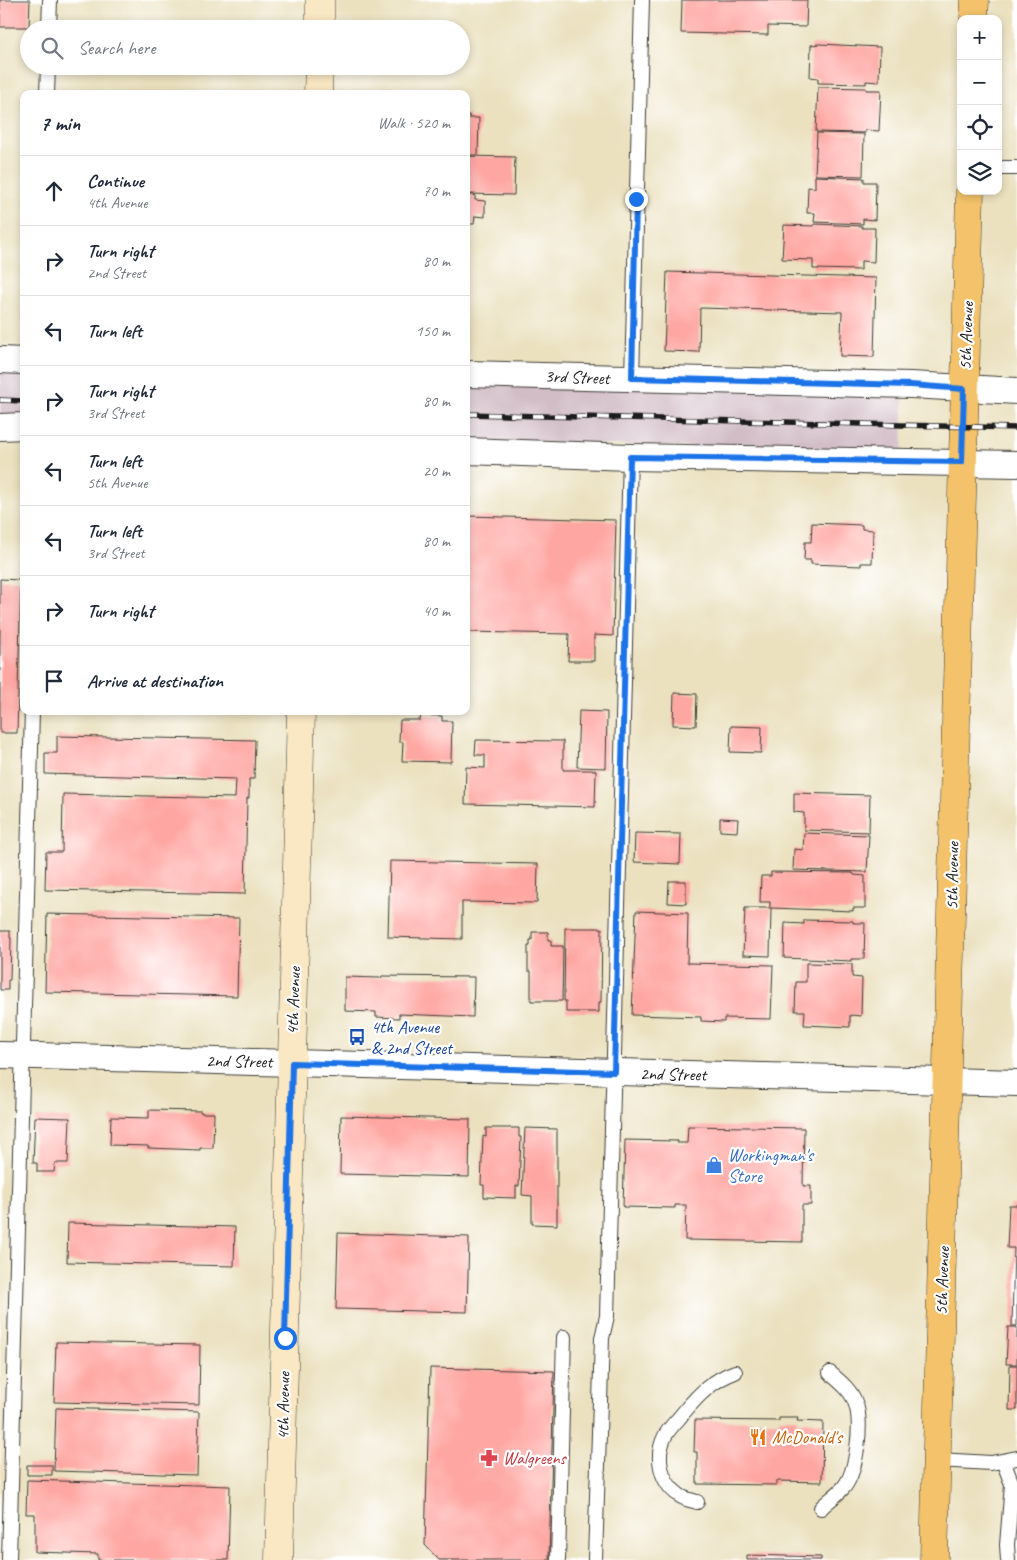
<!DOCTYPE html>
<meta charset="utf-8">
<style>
:root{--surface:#fff;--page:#f2f2f3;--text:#1f2937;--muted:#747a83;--line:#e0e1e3}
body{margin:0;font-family:Caveat,sans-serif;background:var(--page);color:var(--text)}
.controls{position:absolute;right:15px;top:15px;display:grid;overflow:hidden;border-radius:10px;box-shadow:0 2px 8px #0003}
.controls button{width:45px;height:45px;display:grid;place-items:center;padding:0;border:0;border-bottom:1px solid var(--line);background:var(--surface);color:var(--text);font:25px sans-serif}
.stop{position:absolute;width:15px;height:15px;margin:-11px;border:4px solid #1a73e8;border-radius:50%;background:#fff}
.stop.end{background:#1a73e8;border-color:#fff;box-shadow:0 1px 5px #0008}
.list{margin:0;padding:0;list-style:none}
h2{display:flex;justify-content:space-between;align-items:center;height:65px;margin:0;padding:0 20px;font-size:21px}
h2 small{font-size:16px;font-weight:400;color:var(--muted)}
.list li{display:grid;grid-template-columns:32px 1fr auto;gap:15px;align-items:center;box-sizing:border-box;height:70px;padding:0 20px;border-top:1px solid var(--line)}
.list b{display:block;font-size:19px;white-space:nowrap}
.list p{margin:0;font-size:16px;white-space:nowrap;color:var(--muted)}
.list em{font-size:16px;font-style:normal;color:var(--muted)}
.icon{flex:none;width:28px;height:28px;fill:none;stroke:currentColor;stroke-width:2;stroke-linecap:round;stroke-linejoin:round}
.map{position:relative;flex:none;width:1017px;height:1560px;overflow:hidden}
.search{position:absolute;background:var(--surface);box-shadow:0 2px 8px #0003;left:20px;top:20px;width:450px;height:55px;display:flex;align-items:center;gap:12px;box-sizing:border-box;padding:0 18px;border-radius:28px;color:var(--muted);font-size:19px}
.panel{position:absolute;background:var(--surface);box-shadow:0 2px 8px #0003;left:20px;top:90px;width:450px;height:625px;border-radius:10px}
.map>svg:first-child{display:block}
.industrial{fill:#d2bdc6}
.building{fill:#fea6a1}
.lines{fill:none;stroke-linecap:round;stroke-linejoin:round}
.service-casing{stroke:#3b3a34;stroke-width:16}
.minor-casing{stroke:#3b3a34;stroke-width:28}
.secondary-casing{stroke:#3b3a34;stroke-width:29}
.primary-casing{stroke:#3b3a34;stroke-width:29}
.service{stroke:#fff;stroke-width:14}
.minor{stroke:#fff;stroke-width:26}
.secondary{stroke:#fae7c3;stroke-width:28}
.primary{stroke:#f3c26a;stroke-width:28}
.rail-casing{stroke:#1c1c1c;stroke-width:5.5}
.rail{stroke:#fff;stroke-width:4;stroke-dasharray:11;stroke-linecap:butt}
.route{stroke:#1a73e8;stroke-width:6}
.labels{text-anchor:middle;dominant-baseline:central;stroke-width:4.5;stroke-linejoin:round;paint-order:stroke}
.street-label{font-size:18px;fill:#1c1c1c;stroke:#fff}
.transit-label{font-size:18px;fill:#164399;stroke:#fff;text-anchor:start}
.shop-label{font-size:18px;fill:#366cbe;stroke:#fff;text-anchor:start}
.food-label{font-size:18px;fill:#c56008;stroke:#fff;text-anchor:start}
.health-label{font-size:18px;fill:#be3a42;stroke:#fff;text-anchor:start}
</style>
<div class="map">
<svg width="1017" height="1560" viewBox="0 0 1017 1560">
<rect width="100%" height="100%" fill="#fff"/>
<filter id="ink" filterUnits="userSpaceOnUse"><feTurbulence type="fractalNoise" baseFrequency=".02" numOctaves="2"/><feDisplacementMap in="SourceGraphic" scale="10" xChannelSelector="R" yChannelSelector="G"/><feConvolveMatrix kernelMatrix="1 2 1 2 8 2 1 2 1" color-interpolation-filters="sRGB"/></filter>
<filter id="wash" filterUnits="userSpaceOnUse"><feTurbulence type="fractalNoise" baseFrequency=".0096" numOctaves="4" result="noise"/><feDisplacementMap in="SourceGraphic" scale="20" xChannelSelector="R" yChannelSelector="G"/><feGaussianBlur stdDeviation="1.12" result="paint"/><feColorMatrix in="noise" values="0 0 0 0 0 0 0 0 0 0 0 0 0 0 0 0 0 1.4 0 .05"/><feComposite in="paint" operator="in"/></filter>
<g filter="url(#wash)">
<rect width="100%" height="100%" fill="#ebe1bf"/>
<path class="industrial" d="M 0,365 L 24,366 L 24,430 L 0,429 Z
M 466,377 L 904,389 L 902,453 L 466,441 Z"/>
<g id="blocks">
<path class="building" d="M 0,0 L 30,0 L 29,27 L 0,27 Z
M 682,0 L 807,0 L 806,27 L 768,26 L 768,35 L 681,33 Z
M 819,44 L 880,47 L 879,82 L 866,81 L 866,84 L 818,83 L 818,78 L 810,77 L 811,45 Z
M 818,87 L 866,88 L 866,90 L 881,90 L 879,131 L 865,130 L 865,133 L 816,132 Z
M 466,115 L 469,115 L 469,118 L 479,118 L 478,155 L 466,155 Z
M 817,133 L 864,134 L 863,176 L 815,175 Z
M 466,156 L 515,157 L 514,195 L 466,194 Z
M 815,176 L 864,178 L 864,182 L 876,182 L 875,220 L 863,219 L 863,224 L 814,222 L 815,213 L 807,213 L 808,187 L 815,188 Z
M 466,195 L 475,195 L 475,200 L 485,201 L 485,217 L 475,216 L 474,224 L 466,224 Z
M 814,224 L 862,226 L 862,228 L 875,228 L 874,262 L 861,261 L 861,270 L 813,269 L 813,260 L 782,259 L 784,225 L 814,226 Z
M 667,272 L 876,278 L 874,357 L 840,356 L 842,312 L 700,308 L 699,352 L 664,351 Z
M 466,516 L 616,520 L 613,636 L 594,635 L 594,661 L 568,661 L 569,634 L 466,632 Z
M 812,523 L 862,525 L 862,529 L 873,530 L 872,563 L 861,563 L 861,566 L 811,564 L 811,560 L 804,560 L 805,542 L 811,542 Z
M 0,579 L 21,580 L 17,733 L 0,733 Z
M 674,693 L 697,694 L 696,726 L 673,725 Z
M 579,711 L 607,712 L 606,768 L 577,767 Z
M 421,715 L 442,716 L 442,721 L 452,721 L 451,762 L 402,761 L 403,742 L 399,742 L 400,720 L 420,720 Z
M 731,726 L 762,727 L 761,753 L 730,752 Z
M 57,736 L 255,740 L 254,779 L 249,779 L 249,798 L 247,798 L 245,894 L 45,890 L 46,852 L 62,852 L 63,794 L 235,798 L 236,779 L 45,774 L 45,753 L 57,753 Z
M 476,740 L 563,741 L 563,770 L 596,770 L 595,807 L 465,804 L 466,767 L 485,768 L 485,755 L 475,755 Z
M 794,793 L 870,795 L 869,832 L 804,830 L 804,813 L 794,812 Z
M 720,818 L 738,819 L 737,832 L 720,831 Z
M 635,833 L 681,834 L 680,864 L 634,862 Z
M 804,833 L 869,835 L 867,872 L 793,870 L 794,849 L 803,850 Z
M 390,861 L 538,864 L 537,903 L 462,902 L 462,939 L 388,937 Z
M 771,872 L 853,873 L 854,875 L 865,876 L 865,908 L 853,908 L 853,911 L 771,908 L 770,956 L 743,955 L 745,908 L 770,908 L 770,902 L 760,902 L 761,876 L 771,876 Z
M 669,881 L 686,881 L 686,904 L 668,903 Z
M 636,911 L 688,913 L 687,963 L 773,965 L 771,1019 L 724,1018 L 724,1022 L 701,1021 L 701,1017 L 632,1015 Z
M 47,914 L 239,918 L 237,996 L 45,992 Z
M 804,920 L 853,921 L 853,923 L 865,923 L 864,959 L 851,959 L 851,961 L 784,958 L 785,923 L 804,924 Z
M 565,928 L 602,928 L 601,1002 L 599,1002 L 599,1012 L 566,1012 L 566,1001 L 564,1001 Z
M 0,931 L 10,931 L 10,938 L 11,938 L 10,980 L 8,980 L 8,990 L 0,990 Z
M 532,932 L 548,932 L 548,940 L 551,940 L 551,946 L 563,946 L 562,1001 L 531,1001 L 531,971 L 528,971 L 528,946 L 530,946 L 530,940 L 532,940 Z
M 806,963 L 852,964 L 852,977 L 862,978 L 861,1016 L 850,1015 L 850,1027 L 804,1025 L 805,1011 L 795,1011 L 796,982 L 806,982 Z
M 382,976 L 474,977 L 473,1017 L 399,1014 L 399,1018 L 376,1017 L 376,1012 L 345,1011 L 345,977 L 381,978 Z
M 149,1110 L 201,1111 L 201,1113 L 214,1113 L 213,1148 L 200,1148 L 200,1150 L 148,1148 L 148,1146 L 110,1145 L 111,1117 L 149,1118 Z
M 341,1116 L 470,1119 L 469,1177 L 340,1174 Z
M 35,1117 L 70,1118 L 68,1163 L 55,1163 L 54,1172 L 37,1172 L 37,1163 L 33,1163 Z
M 688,1126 L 804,1128 L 803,1186 L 811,1186 L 811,1205 L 802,1205 L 802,1242 L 685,1240 L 686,1205 L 675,1205 L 675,1208 L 623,1207 L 625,1140 L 677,1141 L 677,1143 L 687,1143 Z
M 486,1128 L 519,1128 L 519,1137 L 521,1137 L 519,1186 L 516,1186 L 516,1198 L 484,1197 L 484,1185 L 481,1185 L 483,1136 L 486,1137 Z
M 525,1128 L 557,1129 L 557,1225 L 532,1224 L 532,1196 L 522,1195 Z
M 1009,1205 L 1017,1205 L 1017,1326 L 1012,1326 L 1014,1248 L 1007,1248 Z
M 68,1223 L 235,1227 L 234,1266 L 67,1262 Z
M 338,1233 L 469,1237 L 467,1312 L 336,1309 Z
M 1008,1327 L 1017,1327 L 1017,1364 L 1006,1364 Z
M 56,1342 L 200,1345 L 199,1405 L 54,1402 Z
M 1010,1365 L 1017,1365 L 1017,1410 L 1009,1410 Z
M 430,1368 L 554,1371 L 549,1560 L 439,1560 L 425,1545 Z
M 56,1408 L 199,1412 L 197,1475 L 54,1471 Z
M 779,1418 L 798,1418 L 797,1421 L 823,1422 L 822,1482 L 777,1481 L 777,1485 L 697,1484 L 697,1452 L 694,1452 L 695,1420 L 779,1421 Z
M 27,1465 L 52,1465 L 52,1475 L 27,1475 Z
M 27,1480 L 230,1486 L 228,1560 L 98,1560 L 98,1554 L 35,1552 L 35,1514 L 26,1514 Z
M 747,1555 L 821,1557 L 821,1560 L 747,1560 Z"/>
</g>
</g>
<g filter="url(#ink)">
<use href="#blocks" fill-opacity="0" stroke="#3b3a34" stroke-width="1"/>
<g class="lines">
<g class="service-casing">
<path id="service" d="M 49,29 L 50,0
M 47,94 L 48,66
M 998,168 L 1017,168
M 632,378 L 642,0
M 937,1460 L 991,1463 L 1017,1458
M 1003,1461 L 1012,1484 L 1007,1545 L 1008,1560
M 697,1502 C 691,1500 683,1499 679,1495 C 660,1482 655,1456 665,1436 C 669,1428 678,1420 684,1412 C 699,1394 713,1380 735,1372
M 821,1508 C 828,1501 837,1495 844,1487 C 857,1471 863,1421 855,1402 C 851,1390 839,1381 830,1373
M 9,1560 L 32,711
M 558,1560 L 564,1337
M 595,1560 L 602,1338 L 607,1316 L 630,457"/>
</g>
<g class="minor-casing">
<path id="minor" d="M 0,360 L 24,361
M 466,374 L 911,385 L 1017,391
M 0,427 L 24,426
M 466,451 L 630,457 L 1017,464
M 0,1055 L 1017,1083"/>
</g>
<g class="secondary-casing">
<path id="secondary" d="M 320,29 L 320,0
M 318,94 L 319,66
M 279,1560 L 301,711"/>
</g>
<g class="primary-casing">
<path id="primary" d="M 974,19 L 975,0
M 934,1560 L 970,191"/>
</g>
<use href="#service" class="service"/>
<use href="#minor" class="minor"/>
<use href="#secondary" class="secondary"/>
<use href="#primary" class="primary"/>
<g class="rail-casing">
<path id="rail" d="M 0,400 L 24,401
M 466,414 L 1017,428"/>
</g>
<use href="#rail" class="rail"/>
</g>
</g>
<g class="lines" filter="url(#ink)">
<path class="route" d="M 285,1338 L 292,1063 L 614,1072 L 630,457 L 962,462 L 964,389 L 911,385 L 632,378 L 636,199"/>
</g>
<defs>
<g id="bus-bare" transform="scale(1.35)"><path d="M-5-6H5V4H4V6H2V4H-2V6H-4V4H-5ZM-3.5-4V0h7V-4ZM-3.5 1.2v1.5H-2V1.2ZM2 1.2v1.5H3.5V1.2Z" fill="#1a4fb4" stroke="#fff" stroke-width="2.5" paint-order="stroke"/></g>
<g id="shop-bare" transform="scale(1.35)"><path d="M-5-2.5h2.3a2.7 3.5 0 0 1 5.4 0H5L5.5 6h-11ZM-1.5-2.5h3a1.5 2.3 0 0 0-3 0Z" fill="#3f7fe0" stroke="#fff" stroke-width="2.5" paint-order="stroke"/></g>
<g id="restaurant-bare" transform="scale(1.35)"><path d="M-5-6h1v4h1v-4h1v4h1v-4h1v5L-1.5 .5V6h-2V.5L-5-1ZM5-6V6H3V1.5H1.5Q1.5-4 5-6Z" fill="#e8710a" stroke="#fff" stroke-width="2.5" paint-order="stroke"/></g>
<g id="pharmacy-bare" transform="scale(1.35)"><path d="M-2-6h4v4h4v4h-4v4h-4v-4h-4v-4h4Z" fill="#e0444e" stroke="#fff" stroke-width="2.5" paint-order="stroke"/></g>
</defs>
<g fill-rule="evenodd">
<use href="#bus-bare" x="357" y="1037"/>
<use href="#shop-bare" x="714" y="1165"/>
<use href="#restaurant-bare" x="758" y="1437"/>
<use href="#pharmacy-bare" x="489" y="1458"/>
</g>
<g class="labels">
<g class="street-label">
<text transform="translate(966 336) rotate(-88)">5th Avenue</text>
<text transform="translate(577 377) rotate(2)">3rd Street</text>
<text transform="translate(952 876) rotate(-89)">5th Avenue</text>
<text transform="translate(293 1001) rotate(-88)">4th Avenue</text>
<text transform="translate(239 1061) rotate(1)">2nd Street</text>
<text transform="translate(673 1074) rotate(1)">2nd Street</text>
<text transform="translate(942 1281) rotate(-88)">5th Avenue</text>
<text transform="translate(283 1406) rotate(-89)">4th Avenue</text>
</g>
<g class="transit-label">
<text x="371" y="1027">4th Avenue<tspan x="371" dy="21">&amp; 2nd Street</tspan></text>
</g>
<g class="shop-label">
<text x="728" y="1155">Workingman's<tspan x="728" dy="21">Store</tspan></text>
</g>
<g class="food-label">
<text x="772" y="1437">McDonald's</text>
</g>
<g class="health-label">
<text x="503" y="1458">Walgreens</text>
</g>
</g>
</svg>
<div class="controls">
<button>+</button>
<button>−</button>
<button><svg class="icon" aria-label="locate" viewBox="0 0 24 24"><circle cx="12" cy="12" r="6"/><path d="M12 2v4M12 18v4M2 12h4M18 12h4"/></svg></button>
<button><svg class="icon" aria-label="layers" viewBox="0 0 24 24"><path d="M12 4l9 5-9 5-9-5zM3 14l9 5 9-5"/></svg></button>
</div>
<div class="stop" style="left:285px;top:1338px"></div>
<div class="stop end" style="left:636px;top:199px"></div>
<div class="search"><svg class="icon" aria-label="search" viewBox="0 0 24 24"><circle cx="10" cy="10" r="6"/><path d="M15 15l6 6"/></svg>Search here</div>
<section class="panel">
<h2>7 min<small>Walk · 520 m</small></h2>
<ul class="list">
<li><svg class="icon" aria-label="ahead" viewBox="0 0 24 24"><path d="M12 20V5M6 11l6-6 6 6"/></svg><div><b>Continue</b><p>4th Avenue</p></div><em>70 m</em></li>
<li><svg class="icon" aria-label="right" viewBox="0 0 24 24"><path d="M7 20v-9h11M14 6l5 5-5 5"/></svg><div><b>Turn right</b><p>2nd Street</p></div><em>80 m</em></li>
<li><svg class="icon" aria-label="left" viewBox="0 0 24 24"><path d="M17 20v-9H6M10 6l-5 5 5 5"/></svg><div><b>Turn left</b></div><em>150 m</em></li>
<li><svg class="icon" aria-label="right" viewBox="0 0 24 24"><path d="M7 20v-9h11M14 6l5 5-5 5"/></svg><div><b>Turn right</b><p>3rd Street</p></div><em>80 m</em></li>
<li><svg class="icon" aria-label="left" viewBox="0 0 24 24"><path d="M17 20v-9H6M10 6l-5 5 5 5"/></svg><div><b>Turn left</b><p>5th Avenue</p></div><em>20 m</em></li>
<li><svg class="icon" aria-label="left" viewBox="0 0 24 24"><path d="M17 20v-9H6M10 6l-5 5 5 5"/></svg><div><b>Turn left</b><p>3rd Street</p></div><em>80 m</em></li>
<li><svg class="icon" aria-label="right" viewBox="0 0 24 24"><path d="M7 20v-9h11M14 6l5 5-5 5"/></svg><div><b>Turn right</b></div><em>40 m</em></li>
<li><svg class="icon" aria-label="arrive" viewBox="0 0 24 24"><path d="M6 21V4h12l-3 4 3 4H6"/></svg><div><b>Arrive at destination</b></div></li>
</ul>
</section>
</div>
